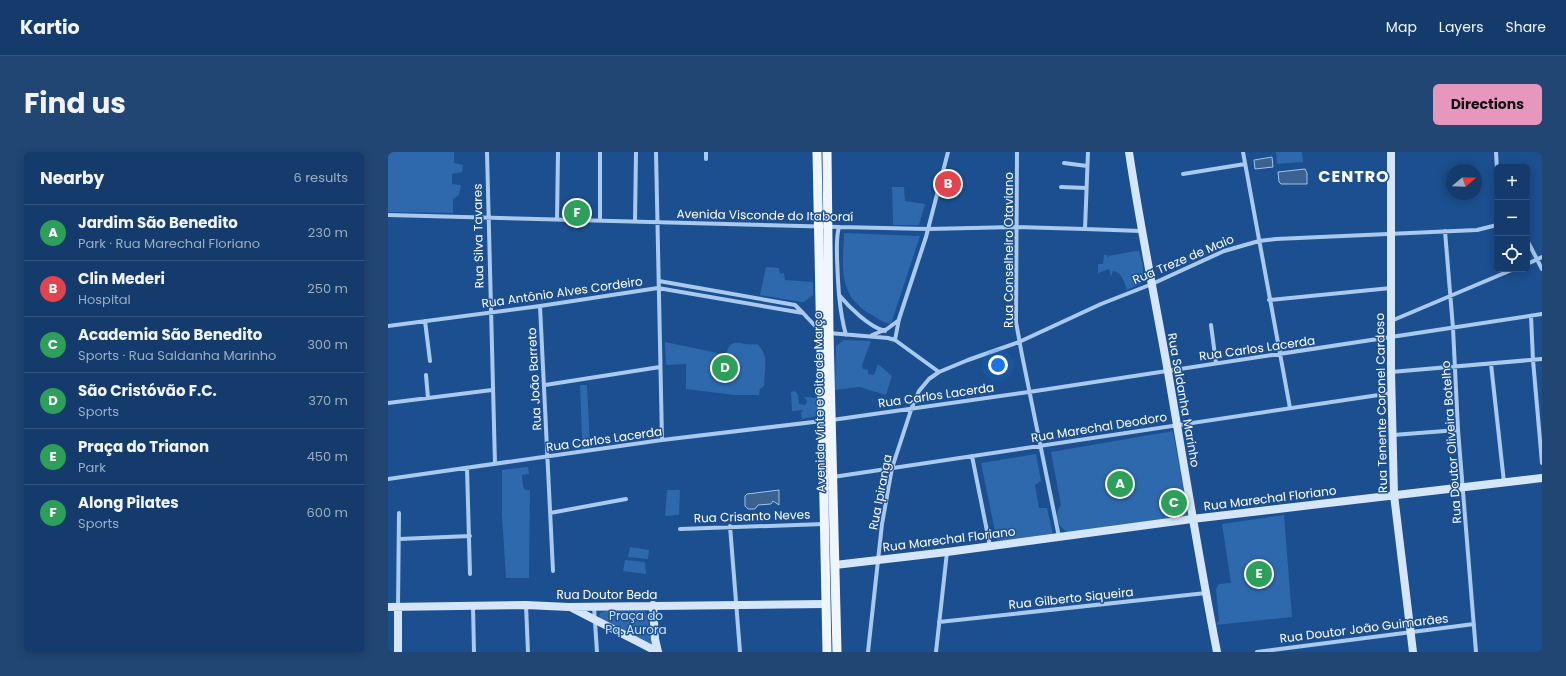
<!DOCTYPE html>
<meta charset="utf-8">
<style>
:root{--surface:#143b6b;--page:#214673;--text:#f1f3f6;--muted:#9dadc1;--line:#33557e;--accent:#e797bd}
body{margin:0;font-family:Poppins,sans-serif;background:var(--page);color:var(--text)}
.controls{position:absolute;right:12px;top:12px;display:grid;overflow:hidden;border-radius:6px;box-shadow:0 2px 10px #0003}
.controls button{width:36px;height:36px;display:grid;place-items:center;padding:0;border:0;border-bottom:1px solid var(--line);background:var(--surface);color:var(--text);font:20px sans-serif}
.compass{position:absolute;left:1058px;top:12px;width:36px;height:36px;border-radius:50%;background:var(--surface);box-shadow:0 2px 10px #0003;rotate:71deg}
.you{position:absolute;left:610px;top:213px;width:14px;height:14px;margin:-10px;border:3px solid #fff;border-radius:50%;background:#1a73e8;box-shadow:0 0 0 6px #1a73e833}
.badge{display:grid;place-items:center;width:26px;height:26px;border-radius:50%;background:var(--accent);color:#fff;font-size:13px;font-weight:700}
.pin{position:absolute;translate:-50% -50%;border:2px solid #fff;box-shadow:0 1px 4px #0006}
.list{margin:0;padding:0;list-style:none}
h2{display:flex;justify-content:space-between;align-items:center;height:52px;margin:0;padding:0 16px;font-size:17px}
h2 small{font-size:13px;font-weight:400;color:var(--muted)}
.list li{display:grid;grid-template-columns:26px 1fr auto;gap:12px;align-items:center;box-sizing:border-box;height:56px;padding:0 16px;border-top:1px solid var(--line)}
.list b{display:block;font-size:15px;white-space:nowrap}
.list p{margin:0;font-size:13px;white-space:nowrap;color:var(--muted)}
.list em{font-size:13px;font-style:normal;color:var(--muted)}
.icon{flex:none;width:22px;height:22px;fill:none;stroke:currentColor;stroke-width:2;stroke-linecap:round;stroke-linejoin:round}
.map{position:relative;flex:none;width:1154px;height:500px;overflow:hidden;border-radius:6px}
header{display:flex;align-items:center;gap:24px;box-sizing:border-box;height:56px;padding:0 20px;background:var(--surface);border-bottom:1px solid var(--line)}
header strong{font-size:19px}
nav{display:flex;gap:22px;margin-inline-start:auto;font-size:14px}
.intro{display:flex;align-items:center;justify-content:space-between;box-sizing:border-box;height:96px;padding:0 24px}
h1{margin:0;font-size:28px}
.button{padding:10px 18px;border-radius:6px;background:var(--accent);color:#111;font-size:14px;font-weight:700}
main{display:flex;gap:24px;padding:0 24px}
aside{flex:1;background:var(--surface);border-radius:6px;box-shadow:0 2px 10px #0003}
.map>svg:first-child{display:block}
.green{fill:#2e69ad}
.water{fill:#3c6290;stroke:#9cc4f0}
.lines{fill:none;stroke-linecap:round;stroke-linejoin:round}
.street{stroke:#a9c9ee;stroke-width:4}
.secondary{stroke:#d6e6fa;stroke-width:8}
.primary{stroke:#f0f6ff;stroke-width:9}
.labels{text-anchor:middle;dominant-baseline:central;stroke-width:3;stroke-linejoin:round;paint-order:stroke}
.street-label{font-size:12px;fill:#fff;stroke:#1b4f8f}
.park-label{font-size:12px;fill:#cfe3fa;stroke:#1b4f8f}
.district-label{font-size:16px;font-weight:bold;letter-spacing:1px;fill:#fff;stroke:#1b4f8f}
</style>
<header>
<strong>Kartio</strong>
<nav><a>Map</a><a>Layers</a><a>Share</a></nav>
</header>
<div class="intro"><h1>Find us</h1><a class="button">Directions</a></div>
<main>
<aside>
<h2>Nearby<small>6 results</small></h2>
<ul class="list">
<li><span class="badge" style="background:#2e9e5b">A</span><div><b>Jardim São Benedito</b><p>Park · Rua Marechal Floriano</p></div><em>230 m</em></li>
<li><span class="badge" style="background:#e0444e">B</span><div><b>Clin Mederi</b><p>Hospital</p></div><em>250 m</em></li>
<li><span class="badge" style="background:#2e9e5b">C</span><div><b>Academia São Benedito</b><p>Sports · Rua Saldanha Marinho</p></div><em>300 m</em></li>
<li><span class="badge" style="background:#2e9e5b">D</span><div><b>São Cristóvão F.C.</b><p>Sports</p></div><em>370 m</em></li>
<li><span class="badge" style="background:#2e9e5b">E</span><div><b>Praça do Trianon</b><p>Park</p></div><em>450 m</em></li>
<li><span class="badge" style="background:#2e9e5b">F</span><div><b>Along Pilates</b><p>Sports</p></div><em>600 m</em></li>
</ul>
</aside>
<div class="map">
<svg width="1154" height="500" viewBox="0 0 1154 500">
<rect width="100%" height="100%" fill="#1b4f8f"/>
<path class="green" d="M 0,0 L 66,0 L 66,11 L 75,13 L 74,20 L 64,22 L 64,32 L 73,33 L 71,43 L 65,47 L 65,61 L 0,60 Z
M 888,0 L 914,0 L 915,10 L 889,12 Z
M 504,35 L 516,35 L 517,49 L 537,52 L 531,73 L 505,73 Z
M 456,81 L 532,84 L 503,172 C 496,171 490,167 484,163 C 449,143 455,116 456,81 Z
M 747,99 L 751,99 C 754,108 757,122 754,131 L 739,138 C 736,130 734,120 725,119 L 723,125 L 721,117 L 710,121 L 710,112 L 715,112 L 716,103 L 719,103 L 720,106 L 721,104 Z
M 378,115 L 391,116 L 392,122 L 396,121 L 397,128 L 425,130 L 425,143 L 416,150 L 413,150 L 372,143 Z
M 456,188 L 483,189 L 474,213 L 475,217 L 480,218 L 480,222 L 486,223 L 490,212 L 504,224 L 498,243 L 471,235 L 447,238 L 448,194 Z
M 277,190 L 334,202 L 339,200 C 343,183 356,195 369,192 C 382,203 376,218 376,234 L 372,237 L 371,243 L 347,243 L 298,237 L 298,212 L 278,213 Z
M 192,233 L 199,233 L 202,296 L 194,297 L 194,284 Z
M 407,239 L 410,243 L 411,252 L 417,253 L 419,249 L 416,245 L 430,246 L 430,262 L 429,264 L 414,267 L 413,261 L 415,258 L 404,259 L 403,240 Z
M 785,279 L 800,364 L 678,380 C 677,378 675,377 673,375 C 668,369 668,358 673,353 L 663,300 Z
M 648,302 L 653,329 L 647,333 L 651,356 L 659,356 L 665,383 L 609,389 L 593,311 Z
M 140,315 L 141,322 L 134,323 L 135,334 L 137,338 L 142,338 L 141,426 L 118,426 L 114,364 L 114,318 Z
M 279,338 L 292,338 L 291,363 L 277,364 Z
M 896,363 L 904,465 L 827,473 L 831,469 L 828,437 L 831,432 L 843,431 L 834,372 Z
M 242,395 L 261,398 L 260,407 L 240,405 Z
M 237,408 L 257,410 L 258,422 L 235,419 Z
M 220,458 L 252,458 L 257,459 L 259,463 L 266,496 L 214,468 L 211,465 L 212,461 Z"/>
<path class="water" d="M 884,5 L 885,15 L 867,17 L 866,8 Z
M 917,17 L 919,21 L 919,32 L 893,32 L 891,30 L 890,20 Z
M 391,338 L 391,353 L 385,349 L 383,352 L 370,353 L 367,357 L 360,357 L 357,354 L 357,344 L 359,342 Z"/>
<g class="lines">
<path class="street" d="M 99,0 L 107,312
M 212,0 L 212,69
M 268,0 L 274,288
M 318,0 L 318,7
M 629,0 L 628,170 L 634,203 L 671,385
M 855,0 L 902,256
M 1108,0 L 1109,18
M 676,11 L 699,14
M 795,22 L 857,12
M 673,35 L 698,36
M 0,63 L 451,75 L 540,77 L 628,75 L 697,77 L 753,79
M 169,68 L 170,0
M 247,70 L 248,0
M 451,75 C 448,85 449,96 449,106 C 450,132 451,158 458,183
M 697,77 L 700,0
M 1057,79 L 1065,176 L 1070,278 L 1088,500
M 1139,88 L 1154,117
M 1139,112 L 1154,105
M 271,129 L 407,153 L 415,161
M 451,143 C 461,155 481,175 497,179
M 881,148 L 1003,136
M 152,154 L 165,419
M 1143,164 L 1145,208 L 1154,311
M 37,169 L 42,209
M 1003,169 L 1126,117
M 823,173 L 828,211
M 0,174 L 152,154 L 270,136 L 415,161 L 431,178
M 441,181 L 500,186 L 507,188 L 551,220
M 484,183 L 499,177 L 511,168
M 507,188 L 511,167 L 538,85 L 560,0
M 1103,212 L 1116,330
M 1003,220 L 1154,207
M 38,223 L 40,246
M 157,233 L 272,215
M 0,251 L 104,238
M 444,268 L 641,240 L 1154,162
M 1005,283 L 1070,278
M 584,304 L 602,394
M 79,316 L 82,422
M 445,325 L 1004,241
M 0,327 L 274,288 L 434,269
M 162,361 L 238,347
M 342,374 L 352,500
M 292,377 L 436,372
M 11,387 L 82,384
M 138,453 L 140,500
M 85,454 L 86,500
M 10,455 L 11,361
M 206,455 L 209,500
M 551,470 L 818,441
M 480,500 L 494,372 L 504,316 L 524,255 L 531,239 L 541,227 L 551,220 L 580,208 L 631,190 L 713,152 L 764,132 L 836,99 L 871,89 L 888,87 L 1089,78 L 1109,73
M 548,500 L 559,400
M 869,500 L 1086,472"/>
<path class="secondary" d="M 741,0 C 752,74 767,147 780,220 C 796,313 811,407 829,500
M 1003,0 L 1003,220 L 1006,343 L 1025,500
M 447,413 L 559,400 L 804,367 L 1154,326
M 265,453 L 267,487 L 270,500
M 0,455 L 138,453 L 181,455 L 437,452
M 184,456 L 270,500
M 10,500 L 10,455"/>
<path class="primary" d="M 429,0 L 439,500
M 439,0 L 441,181 L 449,500"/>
</g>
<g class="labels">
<g class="street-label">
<text transform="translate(377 63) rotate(1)">Avenida Visconde do Itaboraí</text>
<text transform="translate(90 84) rotate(-91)">Rua Silva Tavares</text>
<text transform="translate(620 98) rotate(-90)">Rua Conselheiro Otaviano</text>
<text transform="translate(795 107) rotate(-23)">Rua Treze de Maio</text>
<text transform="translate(174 140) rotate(-8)">Rua Antônio Alves Cordeiro</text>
<text transform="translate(869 196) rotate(-8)">Rua Carlos Lacerda</text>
<text transform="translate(146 227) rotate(-93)">Rua João Barreto</text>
<text transform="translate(548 243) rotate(-8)">Rua Carlos Lacerda</text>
<text transform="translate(796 248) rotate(80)">Rua Saldanha Marinho</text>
<text transform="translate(431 250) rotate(-91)">Avenida Vinte e Oito de Março</text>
<text transform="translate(993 251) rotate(-91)">Rua Tenente Coronel Cardoso</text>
<text transform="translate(711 275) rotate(-9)">Rua Marechal Deodoro</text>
<text transform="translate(216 287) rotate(-8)">Rua Carlos Lacerda</text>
<text transform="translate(1063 290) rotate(-94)">Rua Doutor Oliveira Botelho</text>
<text transform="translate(492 340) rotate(-79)">Rua Ipiranga</text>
<text transform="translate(882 346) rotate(-7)">Rua Marechal Floriano</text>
<text transform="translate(364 364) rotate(-2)">Rua Crisanto Neves</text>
<text transform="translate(561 387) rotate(-7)">Rua Marechal Floriano</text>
<text x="219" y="442">Rua Doutor Beda</text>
<text transform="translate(683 446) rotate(-6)">Rua Gilberto Siqueira</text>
<text transform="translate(976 476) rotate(-7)">Rua Doutor João Guimarães</text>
</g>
<g class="park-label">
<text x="248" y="463">Praça do<tspan x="248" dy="14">Pq. Aurora</tspan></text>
</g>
<g class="district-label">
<text x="966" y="24">CENTRO</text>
</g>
</g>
</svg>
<div class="controls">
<button>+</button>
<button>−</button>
<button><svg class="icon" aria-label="locate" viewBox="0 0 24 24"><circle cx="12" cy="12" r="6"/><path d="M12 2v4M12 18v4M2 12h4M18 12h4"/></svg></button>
</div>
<svg class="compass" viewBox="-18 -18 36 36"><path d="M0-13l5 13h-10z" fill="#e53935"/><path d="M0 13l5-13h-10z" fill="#9dadc1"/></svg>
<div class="you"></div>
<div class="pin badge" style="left:732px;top:332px;background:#2e9e5b">A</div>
<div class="pin badge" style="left:560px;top:32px;background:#e0444e">B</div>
<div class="pin badge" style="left:786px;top:351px;background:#2e9e5b">C</div>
<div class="pin badge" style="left:337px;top:216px;background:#2e9e5b">D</div>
<div class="pin badge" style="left:871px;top:422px;background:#2e9e5b">E</div>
<div class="pin badge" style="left:189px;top:61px;background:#2e9e5b">F</div>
</div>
</main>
